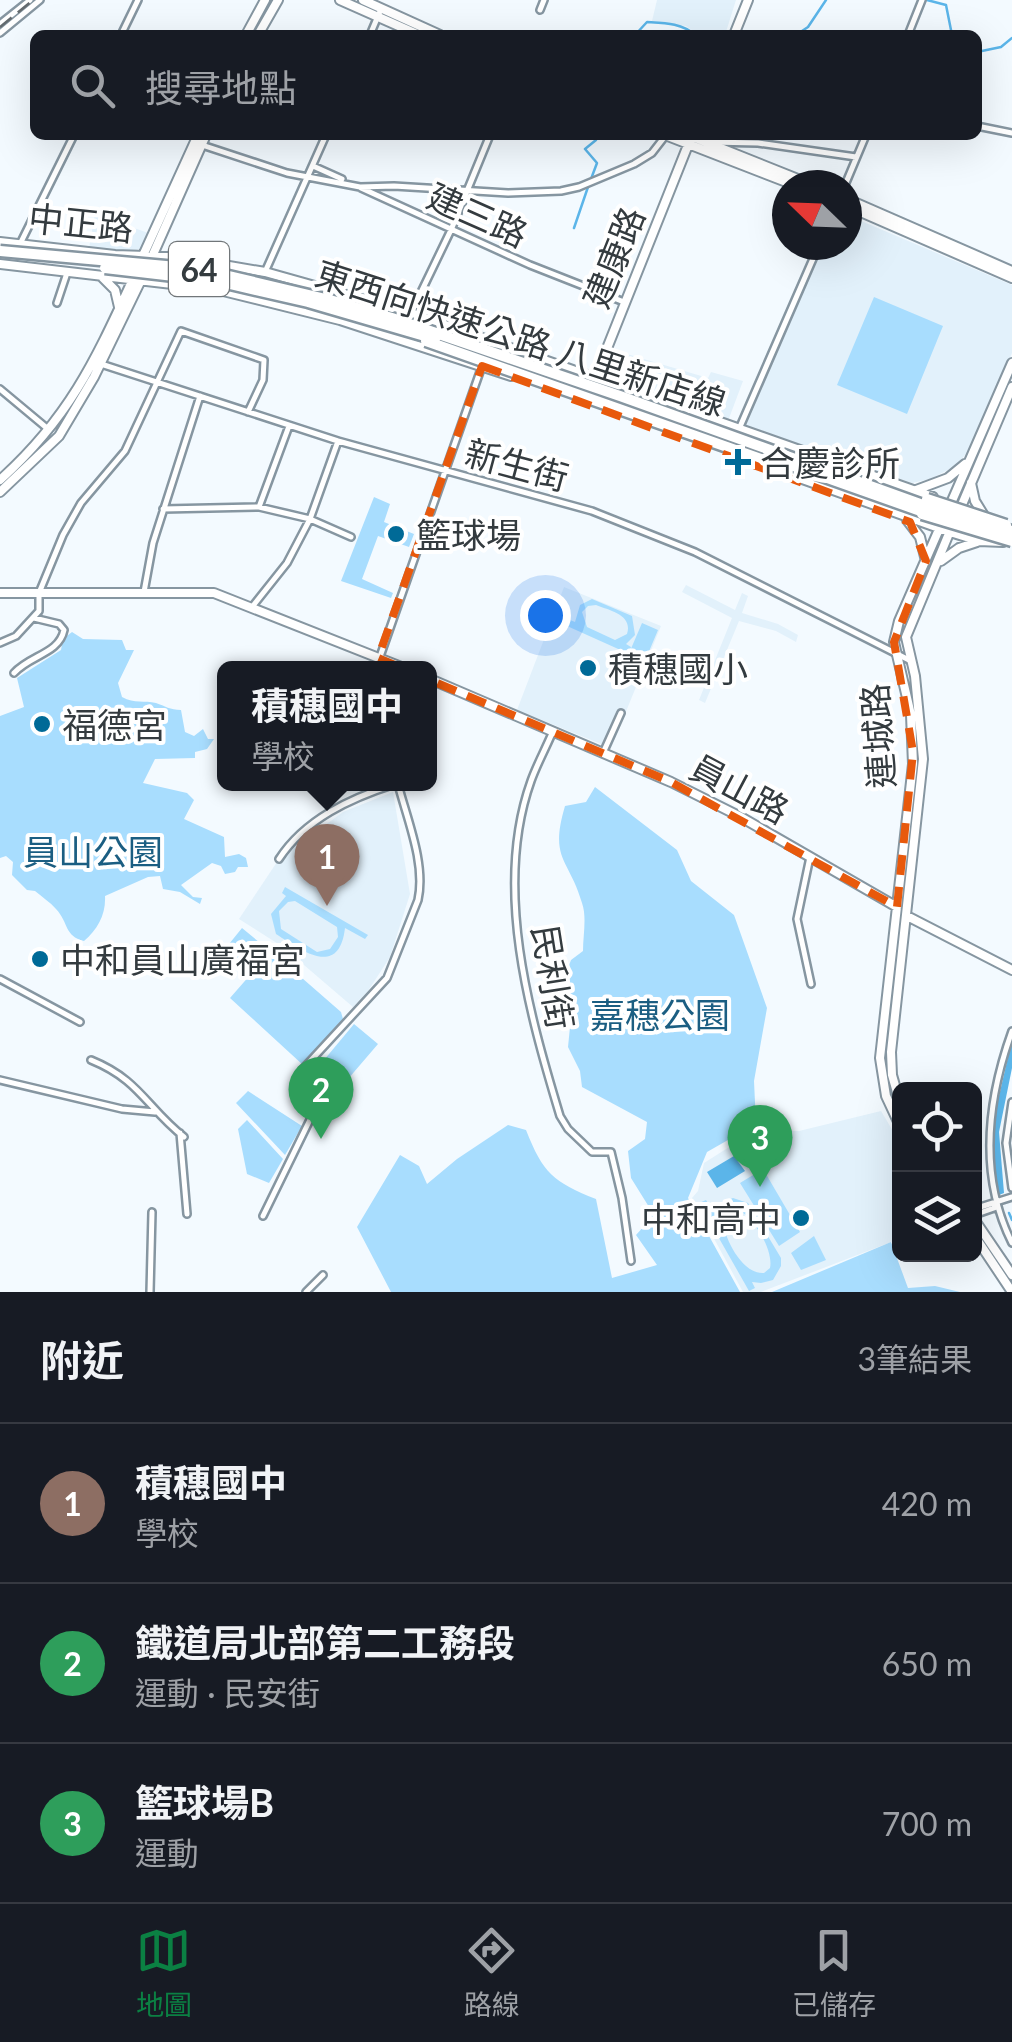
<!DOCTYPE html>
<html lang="zh-TW">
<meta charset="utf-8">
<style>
:root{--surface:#171b24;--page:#20242c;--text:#f1f3f6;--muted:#9ea1a6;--line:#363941;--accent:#0b8043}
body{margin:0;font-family:Lato,"Noto Sans TC",sans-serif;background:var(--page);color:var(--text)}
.controls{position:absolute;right:30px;bottom:30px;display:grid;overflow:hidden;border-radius:15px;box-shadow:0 10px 40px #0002}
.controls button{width:90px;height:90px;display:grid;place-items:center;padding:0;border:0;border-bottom:2px solid var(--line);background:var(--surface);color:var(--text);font:50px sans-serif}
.compass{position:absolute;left:772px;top:170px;width:90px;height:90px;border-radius:50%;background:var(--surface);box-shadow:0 10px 40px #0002;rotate:293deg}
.you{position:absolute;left:545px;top:615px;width:35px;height:35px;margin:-25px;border:8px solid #fff;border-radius:50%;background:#1a73e8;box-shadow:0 0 0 15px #1a73e833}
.badge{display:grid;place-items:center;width:65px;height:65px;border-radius:50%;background:var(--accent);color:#fff;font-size:32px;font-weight:700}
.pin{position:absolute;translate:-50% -82px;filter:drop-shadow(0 2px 5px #0008)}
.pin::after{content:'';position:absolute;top:52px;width:35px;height:30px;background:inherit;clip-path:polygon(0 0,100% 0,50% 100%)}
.popup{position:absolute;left:217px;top:661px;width:220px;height:130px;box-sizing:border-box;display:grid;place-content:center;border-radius:15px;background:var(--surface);filter:drop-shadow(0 2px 8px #0005);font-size:32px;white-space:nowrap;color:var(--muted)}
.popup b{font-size:38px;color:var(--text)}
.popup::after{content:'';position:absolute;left:50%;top:100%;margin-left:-20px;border:20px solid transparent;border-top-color:var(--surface)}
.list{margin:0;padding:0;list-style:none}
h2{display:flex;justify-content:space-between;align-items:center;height:130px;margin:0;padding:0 40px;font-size:42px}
h2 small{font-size:32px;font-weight:400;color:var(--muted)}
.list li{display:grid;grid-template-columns:65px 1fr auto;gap:30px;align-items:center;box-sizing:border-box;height:160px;padding:0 40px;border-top:2px solid var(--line)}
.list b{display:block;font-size:38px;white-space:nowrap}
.list p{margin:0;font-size:32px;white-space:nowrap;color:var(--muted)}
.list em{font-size:32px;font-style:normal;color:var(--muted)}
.icon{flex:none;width:55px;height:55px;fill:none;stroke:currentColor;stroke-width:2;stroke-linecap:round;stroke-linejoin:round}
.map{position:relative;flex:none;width:1012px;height:1292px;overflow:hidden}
.search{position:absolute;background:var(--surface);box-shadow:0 10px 40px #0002;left:30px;right:30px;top:30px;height:110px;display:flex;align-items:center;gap:25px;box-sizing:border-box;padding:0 35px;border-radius:15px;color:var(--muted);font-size:38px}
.sheet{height:610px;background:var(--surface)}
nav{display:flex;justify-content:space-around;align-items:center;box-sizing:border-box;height:140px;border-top:2px solid var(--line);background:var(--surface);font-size:28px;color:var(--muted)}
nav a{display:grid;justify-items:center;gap:5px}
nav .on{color:var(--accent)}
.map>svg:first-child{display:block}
.built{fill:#e2f1fb}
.green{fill:#a8ddfe;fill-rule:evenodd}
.water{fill:#5bb5e9}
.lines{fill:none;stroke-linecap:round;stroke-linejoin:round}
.stream{stroke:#5bb5e9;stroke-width:2.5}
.street-casing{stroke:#8696a1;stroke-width:10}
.secondary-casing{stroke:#8696a1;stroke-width:12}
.street{stroke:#fff;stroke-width:5}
.secondary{stroke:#fff;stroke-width:8}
.rail{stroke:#636a6e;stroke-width:2.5;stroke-dasharray:15 8;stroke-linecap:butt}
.highway-bridge-casing{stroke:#8696a1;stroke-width:15;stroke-linecap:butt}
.highway-bridge{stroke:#fff;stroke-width:10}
.marked{fill:none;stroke:#e8590c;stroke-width:8;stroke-dasharray:20 12;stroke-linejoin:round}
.poi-dot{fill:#006a97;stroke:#fff;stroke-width:4}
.labels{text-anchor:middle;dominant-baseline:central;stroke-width:8;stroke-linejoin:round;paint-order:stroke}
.shield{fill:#fff;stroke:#717679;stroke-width:2.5}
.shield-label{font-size:32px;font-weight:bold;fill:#343b3f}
.street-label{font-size:35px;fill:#343b3f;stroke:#fff}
.poi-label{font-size:35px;fill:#343b3f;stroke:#fff;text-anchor:start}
.park-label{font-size:35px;fill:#1b5e82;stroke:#fff}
</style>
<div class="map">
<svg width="1012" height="1292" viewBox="0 0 1012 1292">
<rect width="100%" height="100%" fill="#f3faff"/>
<path class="built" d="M 657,0 L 736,0 L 725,35 L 699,35 L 686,26 L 652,21 Z
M 95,214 L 151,234 L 143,248 L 125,253 L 89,248 Z
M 847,215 L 1012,285 L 1012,353 L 968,452 L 954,467 L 930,479 L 912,483 L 744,426 L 822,245 L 847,245 Z
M 610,349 L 708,378 L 711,372 L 743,381 L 728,421 L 600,375 Z
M 686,585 L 735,610 L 742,593 L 748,596 L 742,613 L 778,624 L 798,635 L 796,642 L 776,631 L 739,621 L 705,703 L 699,700 L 732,618 L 682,592 Z
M 564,587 L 661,626 L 611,748 L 517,710 Z
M 393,792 L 410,894 L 390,957 L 368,991 L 353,1007 L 283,947 L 239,919 L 279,859 L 343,812 Z
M 881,1111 L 899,1141 L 899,1239 L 761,1292 L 743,1292 L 692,1198 L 698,1191 L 704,1163 L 756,1130 L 799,1131 Z"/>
<path class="green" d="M 874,297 L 943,326 L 907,414 L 837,385 Z
M 374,497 L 390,504 L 384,522 L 414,534 L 409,547 L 378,536 L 362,579 L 393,593 L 391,598 L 341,581 Z
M 592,599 L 632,616 L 635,635 L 626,644 L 631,647 L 630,651 L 642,623 L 658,630 L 645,661 L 567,626 L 570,620 L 575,622 L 580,605 ZM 596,605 C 611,611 633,615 627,634 L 615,640 L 587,627 L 582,612 L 588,606 Z
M 72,632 L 83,639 L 122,640 L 126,650 L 134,650 L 118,683 L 122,697 C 135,704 144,700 156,703 C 165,706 170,710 181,710 L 185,732 L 194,736 L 203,729 L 208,739 L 214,739 L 207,749 L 195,752 L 195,758 L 155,759 L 143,783 L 187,793 L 194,800 L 184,819 L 224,837 L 225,857 L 239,854 L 246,858 L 248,867 L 238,867 L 235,872 L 225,874 L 221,866 L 212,863 L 181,885 L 193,897 L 202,898 L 200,904 L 180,892 L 163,889 L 160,876 L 148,877 L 105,896 C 106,914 98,929 84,941 C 64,936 69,923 56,909 C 50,902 42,897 35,891 L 27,890 L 12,875 L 13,862 L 6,856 L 0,858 L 0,716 L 24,707 L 17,678 L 61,650 L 63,639 Z
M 595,787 L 677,850 L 691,881 L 734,915 L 767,1008 L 754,1081 L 756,1124 L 707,1152 L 688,1198 L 740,1292 L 391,1292 L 357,1227 L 400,1155 L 419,1166 L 427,1184 L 457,1159 L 508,1125 L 526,1130 C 543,1173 553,1182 596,1199 L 612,1278 L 657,1265 L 636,1235 L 654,1215 L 631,1178 L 628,1151 L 645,1139 L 647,1122 L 582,1087 L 580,1071 L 568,1047 L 571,1017 L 554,1006 L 571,960 L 583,951 C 583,936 587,917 582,903 C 569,858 549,860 565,806 L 586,802 Z
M 285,887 L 368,935 L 365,939 L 345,928 C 339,979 301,950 276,934 L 271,914 L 286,896 L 282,893 ZM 295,901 L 337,927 L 338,937 L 330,949 L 317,952 L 281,929 L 279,911 L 288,902 Z
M 242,928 L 265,947 L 248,968 L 225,949 Z
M 271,951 L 341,1012 L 343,1019 L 303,1065 L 230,998 Z
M 354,1024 L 378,1044 L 336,1093 L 314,1072 Z
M 248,1091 L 302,1126 L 285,1155 L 236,1103 Z
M 247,1120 L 283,1159 L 269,1183 L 247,1174 L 238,1129 Z
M 763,1169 L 800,1232 L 779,1246 L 740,1183 Z
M 733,1198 L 748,1203 L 781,1258 L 781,1266 L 773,1280 L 761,1283 L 752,1282 L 755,1288 L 749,1291 L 699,1203 L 706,1200 L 714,1212 L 722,1202 ZM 734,1208 C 752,1213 774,1250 770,1268 L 764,1273 C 743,1275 723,1238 723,1218 Z
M 814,1236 L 826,1260 L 801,1270 L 791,1253 Z
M 891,1242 L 908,1288 L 935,1286 L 960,1292 L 772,1292 Z"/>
<path class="water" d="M 1012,1040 L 1012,1068 L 999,1132 L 1004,1193 L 999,1195 L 996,1192 L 992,1126 Z
M 734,1156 L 745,1171 L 717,1188 L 707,1172 Z"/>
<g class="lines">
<path class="stream" d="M 927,0 L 946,5 L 952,35
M 635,35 L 647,22 C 664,23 682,23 695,35
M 796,35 L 808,27 L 826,0
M 977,52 L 1001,47 L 1012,38
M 591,179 L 597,163 L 585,149 L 596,140 L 597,135
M 574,228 L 588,187
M 1009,1213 L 1012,1220"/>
<g class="street-casing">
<path id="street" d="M 540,10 L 544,0
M 0,24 L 30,0
M 0,33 L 40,0
M 121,35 L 138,0
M 370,35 L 381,9
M 908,35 L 922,0
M 977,126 L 1012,133
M 710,142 L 758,143 L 856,157
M 202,145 L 287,173 L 360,187 L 394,186 L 508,193 L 561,191 L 579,187 L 634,164 L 652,153 L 666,135
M 313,166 L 342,179
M 845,185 L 866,135
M 361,188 L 530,265 L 624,302
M 20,244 L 74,135
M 265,272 L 326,135
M 57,303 L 67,273
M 411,313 L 451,230 L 490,135
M 101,364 L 338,441 L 592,511 L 695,552 L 909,660
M 0,389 L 48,429
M 289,426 L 259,507 L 310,519 L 351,537
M 739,429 L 819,245
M 163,509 L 259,507
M 144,592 L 153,543 L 200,396
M 252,607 L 287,563 L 310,519 L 338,441
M 0,643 L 16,636 L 39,611 L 39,593 L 63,535 L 81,503 L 125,451 L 181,331 L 264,360 L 263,380 L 248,412
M 376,668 L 482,366
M 14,673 C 30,655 59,654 64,630 L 59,624 L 34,618
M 553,731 C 546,748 537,764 531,781 C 493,887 529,1013 560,1116 L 568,1129 L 592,1152 L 611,1152 L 622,1198 L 631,1261
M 603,753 L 621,713
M 810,857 L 797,919 L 811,984
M 279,859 C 305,819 351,798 395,784
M 0,979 L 80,1022
M 1012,1031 C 987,1101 978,1175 1012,1243
M 91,1060 C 140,1080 146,1107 184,1137
M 0,1080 L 122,1109 L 155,1112
M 1012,1102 L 1006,1143 L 1012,1188
M 180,1133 L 187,1214
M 974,1209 L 1012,1197
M 974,1215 L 994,1208 L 996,1203
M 263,1216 L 323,1093 L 302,1070 L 387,978 L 418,900 C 426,864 407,819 398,784
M 150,1292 L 152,1212
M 306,1292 L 323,1275"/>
</g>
<g class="secondary-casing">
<path id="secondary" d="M 340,0 L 419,35
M 363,0 L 440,35
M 246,35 L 265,0
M 258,35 L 278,0
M 734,35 L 748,0
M 665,135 L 794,185
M 688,135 L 813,185
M 847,199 L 1012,271
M 847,206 L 1012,278
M 0,242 L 115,255 L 177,257 L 265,272 L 411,313 L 933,497
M 151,259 L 206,135
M 141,260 L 198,135
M 0,264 L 215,289 L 340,320 L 511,376
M 102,277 L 115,290 L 119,307
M 590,391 L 692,135
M 755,462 L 950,532 L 979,541 L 1003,542
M 0,480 C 70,417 95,361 134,277
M 971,483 L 975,501 L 983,514
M 916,490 L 948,478 L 965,464
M 0,492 L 59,436 L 94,377 L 143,276
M 948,510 L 1012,363
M 958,514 L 1012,387
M 907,520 L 920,537 L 926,561
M 941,561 L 959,548 L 977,542
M 0,593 L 214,593 L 404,668
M 430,679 L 671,782 L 739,816 L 897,907
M 907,916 L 1012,970
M 900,1103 L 892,1075 L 891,1052 L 923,759 L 915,676 L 906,637 L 950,531
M 900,1126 L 886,1096 L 880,1058 L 913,764 L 911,715 L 894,642 L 899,621 L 940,527
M 974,1219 L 1012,1275
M 974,1235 L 1012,1292"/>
</g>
<use href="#street" class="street"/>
<use href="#secondary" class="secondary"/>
<path class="rail" d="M 0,27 L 33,0"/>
<g class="highway-bridge-casing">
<path id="highway-bridge" d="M 0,251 L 199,269 L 330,300 L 392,318 L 620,396 L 962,519 L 1012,531
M 105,268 L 217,281 L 308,302 L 435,339
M 426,341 L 778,465
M 771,458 L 929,514
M 927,499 L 1006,525
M 922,514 L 1012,541"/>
</g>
<use href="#highway-bridge" class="highway-bridge"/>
</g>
<path class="marked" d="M 482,366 L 910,522 L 926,561 L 894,642 L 913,752 L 897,907 L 671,782 L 378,658 Z"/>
<g class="poi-dot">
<path d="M733 447h10v10h10v10h-10v10h-10v-10h-10v-10h10z"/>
<circle cx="396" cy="534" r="10"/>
<circle cx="588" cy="668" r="10"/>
<circle cx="42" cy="724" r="10"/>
<circle cx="40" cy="959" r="10"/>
<circle cx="801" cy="1218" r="10"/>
</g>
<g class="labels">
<rect class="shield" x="169" y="242" width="60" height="54" rx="8"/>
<g class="shield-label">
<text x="199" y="269">64</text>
</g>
<g class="street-label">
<text transform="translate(478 214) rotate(24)">建三路</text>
<text transform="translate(81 222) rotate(6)">中正路</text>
<text transform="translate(613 257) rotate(-68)">建康路</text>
<text transform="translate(521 337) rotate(18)">東西向快速公路 八里新店線</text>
<text transform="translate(517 464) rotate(15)">新生街</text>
<text transform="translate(877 736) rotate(-94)">連城路</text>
<text transform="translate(740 788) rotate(28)">員山路</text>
<text transform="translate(554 977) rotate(81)">民利街</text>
</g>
<g class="poi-label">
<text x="760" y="462">合慶診所</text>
<text x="416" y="534">籃球場</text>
<text x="608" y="668">積穗國小</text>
<text x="62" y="724">福德宮</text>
<text x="60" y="959">中和員山廣福宮</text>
<text x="781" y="1218" text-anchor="end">中和高中</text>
</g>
<g class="park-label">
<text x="93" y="851">員山公園</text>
<text x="660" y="1014">嘉穗公園</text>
</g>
</g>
</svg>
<div class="controls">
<button><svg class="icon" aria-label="locate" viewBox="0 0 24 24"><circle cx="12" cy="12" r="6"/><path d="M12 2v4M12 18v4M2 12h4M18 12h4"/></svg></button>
<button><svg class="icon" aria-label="layers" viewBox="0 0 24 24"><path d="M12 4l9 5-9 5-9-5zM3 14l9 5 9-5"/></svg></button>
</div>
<svg class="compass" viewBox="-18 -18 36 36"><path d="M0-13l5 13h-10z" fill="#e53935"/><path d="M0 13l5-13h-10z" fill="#9ea1a6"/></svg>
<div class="you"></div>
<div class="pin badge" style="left:327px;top:906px;background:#8d6e63">1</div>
<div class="popup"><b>積穗國中</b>學校</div>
<div class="pin badge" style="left:321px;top:1139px;background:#2e9e5b">2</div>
<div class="pin badge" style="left:760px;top:1187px;background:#2e9e5b">3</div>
<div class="search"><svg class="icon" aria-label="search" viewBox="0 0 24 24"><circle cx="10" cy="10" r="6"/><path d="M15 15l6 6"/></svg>搜尋地點</div>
</div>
<section class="sheet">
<h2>附近<small>3筆結果</small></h2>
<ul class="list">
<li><span class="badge" style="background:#8d6e63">1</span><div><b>積穗國中</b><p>學校</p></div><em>420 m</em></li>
<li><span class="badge" style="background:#2e9e5b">2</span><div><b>鐵道局北部第二工務段</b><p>運動 · 民安街</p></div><em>650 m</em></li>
<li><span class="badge" style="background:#2e9e5b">3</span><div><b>籃球場B</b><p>運動</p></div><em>700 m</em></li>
</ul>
</section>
<nav>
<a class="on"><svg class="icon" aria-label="map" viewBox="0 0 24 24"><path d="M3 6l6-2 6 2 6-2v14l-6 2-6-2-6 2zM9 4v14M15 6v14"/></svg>地圖</a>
<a><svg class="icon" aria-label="directions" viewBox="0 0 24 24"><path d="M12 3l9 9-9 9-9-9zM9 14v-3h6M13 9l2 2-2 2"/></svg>路線</a>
<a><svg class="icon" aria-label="saved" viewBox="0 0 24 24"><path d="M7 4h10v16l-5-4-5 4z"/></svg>已儲存</a>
</nav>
